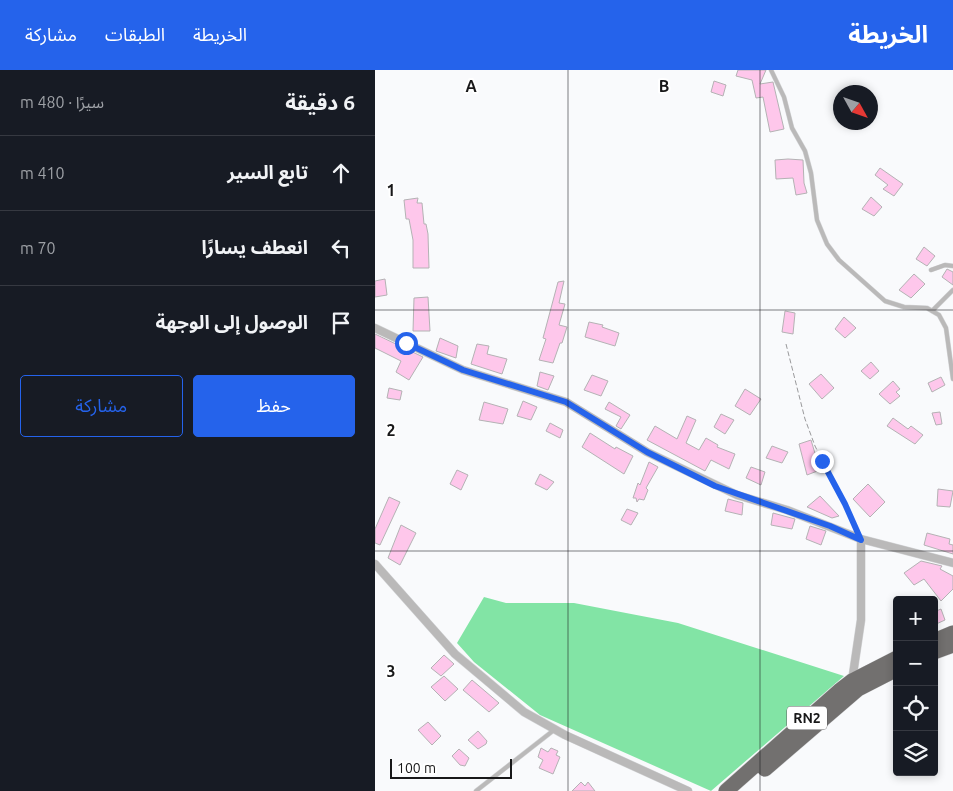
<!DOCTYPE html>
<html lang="ar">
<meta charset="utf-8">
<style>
:root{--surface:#171b24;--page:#242831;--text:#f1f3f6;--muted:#9ea1a6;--line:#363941;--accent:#2563eb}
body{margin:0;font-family:Ubuntu,"Noto Sans Arabic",sans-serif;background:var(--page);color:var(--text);direction:rtl}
.controls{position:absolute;right:15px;bottom:15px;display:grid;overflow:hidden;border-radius:5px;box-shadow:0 2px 8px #0003}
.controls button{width:45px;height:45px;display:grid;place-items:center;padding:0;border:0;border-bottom:1px solid var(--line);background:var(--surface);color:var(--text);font:25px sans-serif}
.compass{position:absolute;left:458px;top:15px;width:45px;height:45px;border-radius:50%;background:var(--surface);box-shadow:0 2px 8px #0003;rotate:130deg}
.scale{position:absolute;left:15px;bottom:12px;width:122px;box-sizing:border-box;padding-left:5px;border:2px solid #181819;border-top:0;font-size:14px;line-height:18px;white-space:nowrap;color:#181819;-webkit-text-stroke:4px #fff;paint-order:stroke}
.stop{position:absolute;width:15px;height:15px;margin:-11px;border:4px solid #2563eb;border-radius:50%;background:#fff}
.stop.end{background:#2563eb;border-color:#fff;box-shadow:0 1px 5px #0008}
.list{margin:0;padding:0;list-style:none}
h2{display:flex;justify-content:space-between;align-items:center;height:65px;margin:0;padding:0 20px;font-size:21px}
h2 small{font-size:16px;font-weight:400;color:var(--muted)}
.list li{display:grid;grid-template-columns:32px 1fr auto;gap:15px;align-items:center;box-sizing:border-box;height:75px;padding:0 20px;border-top:1px solid var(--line)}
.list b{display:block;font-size:19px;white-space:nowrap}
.list em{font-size:16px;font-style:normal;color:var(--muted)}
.actions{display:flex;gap:10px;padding:15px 20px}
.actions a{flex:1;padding:11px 0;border:1px solid var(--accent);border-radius:5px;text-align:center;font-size:18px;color:var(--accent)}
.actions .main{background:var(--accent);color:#fff}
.icon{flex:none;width:28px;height:28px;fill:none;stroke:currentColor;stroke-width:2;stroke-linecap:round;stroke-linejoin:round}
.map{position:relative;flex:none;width:578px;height:721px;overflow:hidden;direction:ltr}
header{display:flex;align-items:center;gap:30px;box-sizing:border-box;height:70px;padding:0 25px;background:var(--accent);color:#fff}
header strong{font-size:24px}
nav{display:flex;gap:28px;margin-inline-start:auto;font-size:18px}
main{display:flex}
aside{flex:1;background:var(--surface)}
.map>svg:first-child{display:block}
.forest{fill:#82e4a5}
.building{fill:#fec7eb;stroke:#b4b2b4}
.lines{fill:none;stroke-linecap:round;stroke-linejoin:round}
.lane-casing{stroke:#d5d6d8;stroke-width:5}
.street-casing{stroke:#d5d6d8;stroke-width:9}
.highway-casing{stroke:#d5d6d8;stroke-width:16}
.path{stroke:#99999b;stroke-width:1;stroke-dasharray:5 2.5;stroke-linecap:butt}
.lane{stroke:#bab9b9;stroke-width:4}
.street{stroke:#bab9b9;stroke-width:8}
.highway{stroke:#72706f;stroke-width:15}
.route{stroke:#2563eb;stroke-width:6}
.grid{fill:none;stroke:#181819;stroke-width:1;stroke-opacity:0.55}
.labels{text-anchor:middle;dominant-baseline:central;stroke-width:4;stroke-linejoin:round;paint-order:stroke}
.shield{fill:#fff;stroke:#5d5d5e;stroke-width:1}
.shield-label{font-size:14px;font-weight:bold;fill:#181819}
.grid-label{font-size:16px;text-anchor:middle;font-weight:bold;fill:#181819;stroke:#fff;stroke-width:4;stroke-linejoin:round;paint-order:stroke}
</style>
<header>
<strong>الخريطة</strong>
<nav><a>الخريطة</a><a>الطبقات</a><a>مشاركة</a></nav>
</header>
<main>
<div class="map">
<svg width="578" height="721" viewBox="0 0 578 721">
<rect width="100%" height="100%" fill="#f9fafc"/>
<path class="forest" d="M 109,527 L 131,533 L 199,533 L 303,553 L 469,606 L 336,721 L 165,645 L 99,592 L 82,573 Z"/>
<path class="building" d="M 363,0 L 391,0 L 385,14 L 398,12 L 409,59 L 395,62 L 388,27 L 381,28 L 377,10 L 361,6 Z
M 339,11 L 351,15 L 348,26 L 336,22 Z
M 413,89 L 428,90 L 429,113 L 432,123 L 421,125 L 418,108 L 401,109 L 400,90 Z
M 505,98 L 528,114 L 519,126 L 508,119 L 513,115 L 500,105 Z
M 496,127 L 507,137 L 499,146 L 487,139 Z
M 43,128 L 42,133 L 47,133 L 49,154 L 51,154 L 53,164 L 54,198 L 38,198 L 38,170 L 34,149 L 31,149 L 29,130 Z
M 549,177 L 560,186 L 552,196 L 541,189 Z
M 572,199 L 578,202 L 578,215 L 567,207 Z
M 539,204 L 550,214 L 536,228 L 524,220 Z
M 10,209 L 12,225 L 0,227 L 0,211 Z
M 189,211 L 184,233 L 190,234 L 184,255 L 192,257 L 187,273 L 185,273 L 178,293 L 164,290 L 171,269 L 168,268 L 183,212 Z
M 53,227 L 55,261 L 38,261 L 39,228 Z
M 410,241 L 420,243 L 418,264 L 407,262 Z
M 469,247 L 481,258 L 470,268 L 460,259 Z
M 214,252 L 228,255 L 227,257 L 244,263 L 240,276 L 210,267 Z
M 0,264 L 48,287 L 34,310 L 21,302 L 26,291 L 0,278 Z
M 65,268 L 83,276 L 81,288 L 61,281 Z
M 102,274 L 114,276 L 112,284 L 132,289 L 127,304 L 96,294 Z
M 496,292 L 504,301 L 495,309 L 486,301 Z
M 165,302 L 179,306 L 173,320 L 162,316 Z
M 446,304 L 459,318 L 447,329 L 434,314 Z
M 217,305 L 233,311 L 226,326 L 209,320 Z
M 566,307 L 570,315 L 557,322 L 553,313 Z
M 518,311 L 525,319 L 521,322 L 525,326 L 515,334 L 504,324 Z
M 14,318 L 27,321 L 25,330 L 12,328 Z
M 370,319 L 386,329 L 375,345 L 360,336 Z
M 148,331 L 162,337 L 156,350 L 142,346 Z
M 109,332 L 133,339 L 128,354 L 104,350 Z
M 234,332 L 255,345 L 246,359 L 241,356 L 246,347 L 230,339 Z
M 565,342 L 567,354 L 561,355 L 557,343 Z
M 346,344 L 359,350 L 350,364 L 339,357 Z
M 312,346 L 321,350 L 311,373 L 324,380 L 331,368 L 343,375 L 342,377 L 360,384 L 354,399 L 336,390 L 330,401 L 272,370 L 280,356 L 302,369 Z
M 518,348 L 533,359 L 536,356 L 548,365 L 540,374 L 512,356 Z
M 175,353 L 188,360 L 185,368 L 171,361 Z
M 215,363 L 240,379 L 241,377 L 258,386 L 249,404 L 207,377 Z
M 436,370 L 445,400 L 432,405 L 424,374 Z
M 397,376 L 413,382 L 407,393 L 391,388 Z
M 274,392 L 283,397 L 271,418 L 273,420 L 269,430 L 264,429 L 262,432 L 261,428 L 258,428 L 263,413 L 265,415 Z
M 376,397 L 390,402 L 386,415 L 371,408 Z
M 82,400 L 93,405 L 86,420 L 75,414 Z
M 165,404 L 179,412 L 172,420 L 160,414 Z
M 493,414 L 510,432 L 495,447 L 478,429 Z
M 563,419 L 578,421 L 575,437 L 562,436 Z
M 445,426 L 464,446 L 457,448 L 432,437 Z
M 14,427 L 25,432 L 5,475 L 0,473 L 0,459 Z
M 353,429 L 368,433 L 367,445 L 350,441 Z
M 252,439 L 263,443 L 256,455 L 246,450 Z
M 398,443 L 420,449 L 417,459 L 396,455 Z
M 26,455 L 41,463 L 25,495 L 13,488 Z
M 435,456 L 451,461 L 446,475 L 431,469 Z
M 552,463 L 575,469 L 574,474 L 578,475 L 578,484 L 549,475 Z
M 546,491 L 567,496 L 565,499 L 578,506 L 578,519 L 566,531 L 549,509 L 539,515 L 529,503 Z
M 566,539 L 570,550 L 559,555 L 559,542 Z
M 69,585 L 79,594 L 66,606 L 56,598 Z
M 69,606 L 83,619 L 70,631 L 56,617 Z
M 97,610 L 124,633 L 114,642 L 88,620 Z
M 53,652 L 66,666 L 57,675 L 43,660 Z
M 103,661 L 112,671 L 111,674 L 103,679 L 93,670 Z
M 166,678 L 173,682 L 176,678 L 183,681 L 181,685 L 185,687 L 178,704 L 164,698 L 168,690 L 163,687 Z
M 84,679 L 94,688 L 90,696 L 85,695 L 77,686 Z
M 206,712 L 210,716 L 213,712 L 220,721 L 197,721 Z"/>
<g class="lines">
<g class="lane-casing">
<path id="lane" d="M 396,0 L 409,27 L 417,58 L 430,81 L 436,103 L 442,150 L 452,174 L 464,190 L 510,231 L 529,237 L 552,238 L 564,245 L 571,258 L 578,309
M 556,200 L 570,195 L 578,196
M 557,241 L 578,220
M 101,721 L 179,660"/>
</g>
<g class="street-casing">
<path id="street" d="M 0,258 L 88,300 L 191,332 L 272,382 L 362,425 L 412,440 L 486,469 L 578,493
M 0,494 L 80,584 L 149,642 L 190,665 L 313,721
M 477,611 L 486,550 L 486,469"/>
</g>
<g class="highway-casing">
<path id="highway" d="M 559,571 L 578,563
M 559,582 L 578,575
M 390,699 L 483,619 L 522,599
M 351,721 L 464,621 L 477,611 L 522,588"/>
</g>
<path class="path" d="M 411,274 L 430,349 L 440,376 L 481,457"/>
<use href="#lane" class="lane"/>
<use href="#street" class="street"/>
<use href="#highway" class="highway"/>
</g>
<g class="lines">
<path class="route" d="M 31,273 L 88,300 L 191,332 L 272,382 L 340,416 L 455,456 L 486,470 L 470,434 L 447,391"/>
</g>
<path class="grid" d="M 193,0 L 193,721M 385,0 L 385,721M 0,240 L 578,240M 0,481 L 578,481"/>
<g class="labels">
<rect class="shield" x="412" y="636.5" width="40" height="23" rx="4"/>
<g class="shield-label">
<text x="432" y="648">RN2</text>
</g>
</g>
<g class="grid-label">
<text x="96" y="22">A</text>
<text x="289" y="22">B</text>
<text x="16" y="126">1</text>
<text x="16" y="366">2</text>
<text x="16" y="607">3</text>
</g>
</svg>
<div class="controls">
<button>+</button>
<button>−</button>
<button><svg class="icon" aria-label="locate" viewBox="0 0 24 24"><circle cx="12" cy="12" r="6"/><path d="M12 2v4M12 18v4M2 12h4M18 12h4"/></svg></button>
<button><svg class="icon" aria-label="layers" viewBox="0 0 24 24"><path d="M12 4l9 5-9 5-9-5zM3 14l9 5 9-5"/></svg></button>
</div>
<svg class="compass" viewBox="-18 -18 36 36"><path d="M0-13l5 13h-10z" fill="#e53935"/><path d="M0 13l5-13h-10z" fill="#9ea1a6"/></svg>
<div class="scale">100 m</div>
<div class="stop" style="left:31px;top:273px"></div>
<div class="stop end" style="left:447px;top:391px"></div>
</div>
<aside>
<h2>6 دقيقة<small>سيرًا · 480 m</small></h2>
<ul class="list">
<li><svg class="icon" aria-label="ahead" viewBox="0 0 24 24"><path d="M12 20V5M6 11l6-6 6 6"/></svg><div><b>تابع السير</b></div><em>410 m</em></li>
<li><svg class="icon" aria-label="left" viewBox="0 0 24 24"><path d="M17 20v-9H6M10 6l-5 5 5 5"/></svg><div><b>انعطف يسارًا</b></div><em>70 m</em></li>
<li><svg class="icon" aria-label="arrive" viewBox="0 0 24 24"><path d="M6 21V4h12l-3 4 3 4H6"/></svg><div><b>الوصول إلى الوجهة</b></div></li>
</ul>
<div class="actions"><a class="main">حفظ</a><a>مشاركة</a></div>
</aside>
</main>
